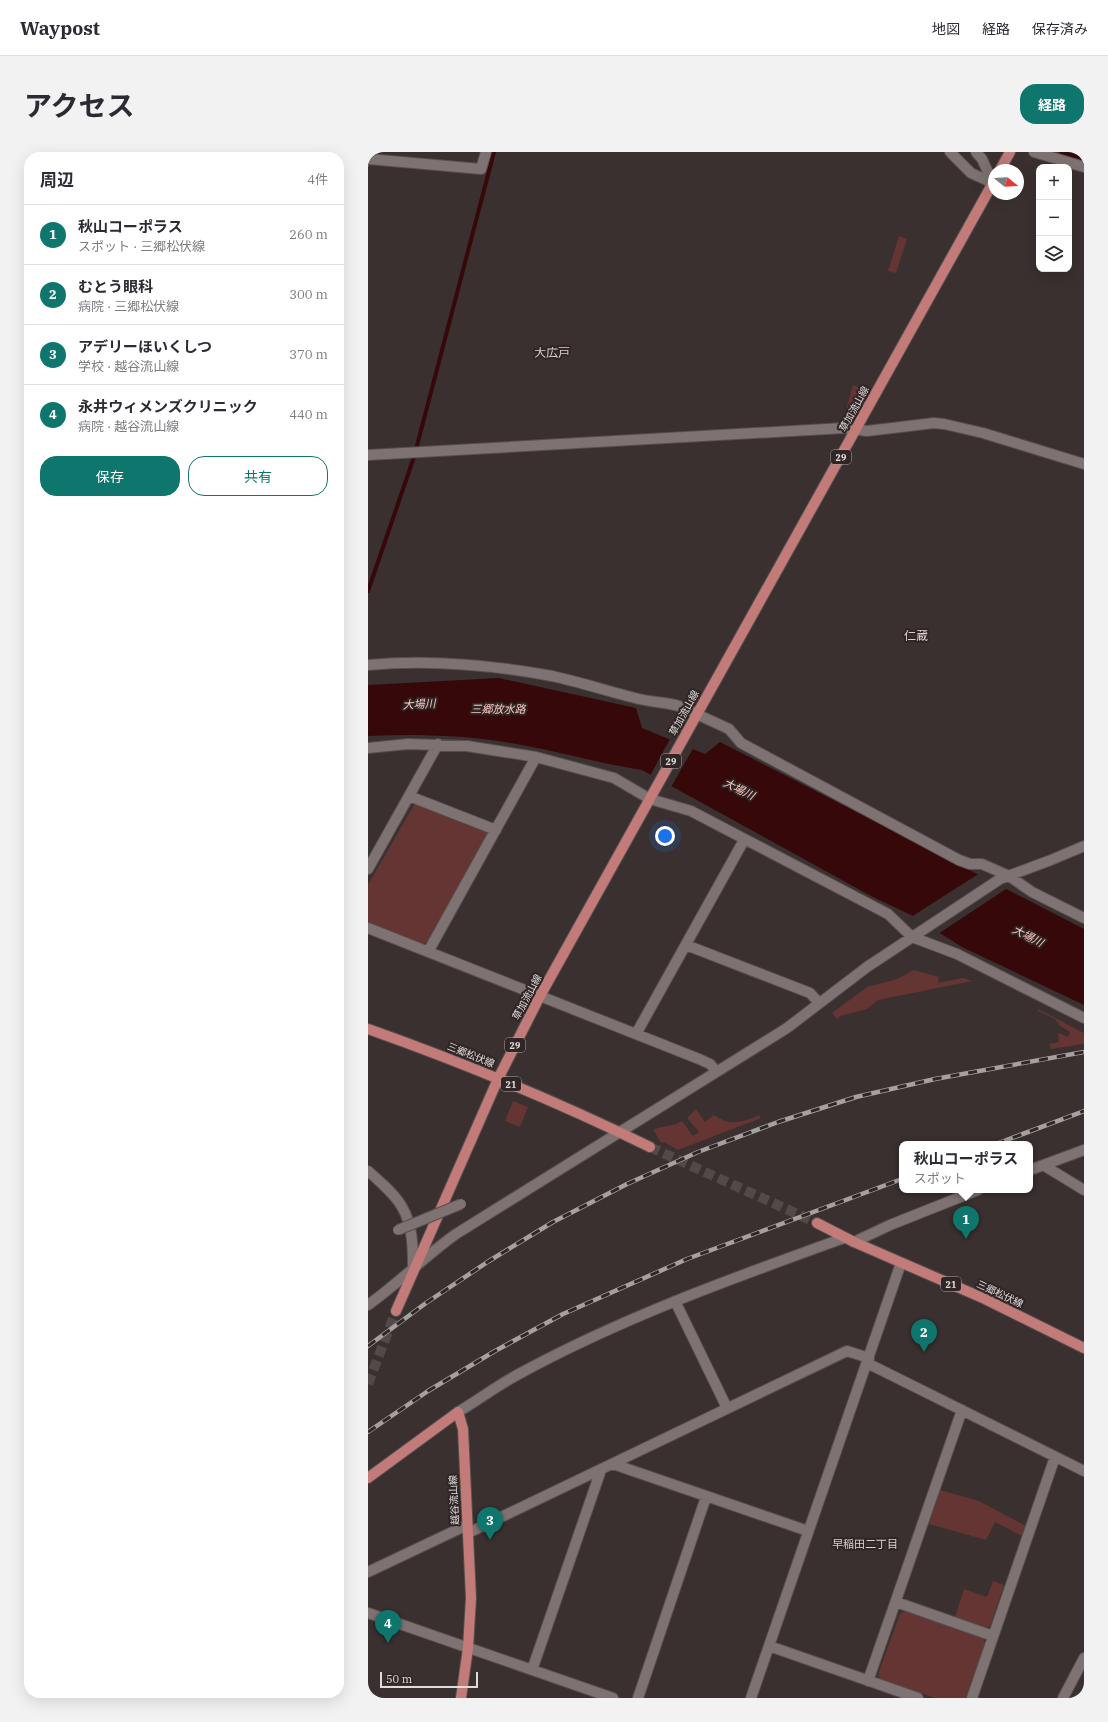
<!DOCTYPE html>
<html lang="ja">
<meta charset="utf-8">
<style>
:root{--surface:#fff;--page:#f2f2f3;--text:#2b2b33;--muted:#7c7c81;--line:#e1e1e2;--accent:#0f766e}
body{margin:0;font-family:"IBM Plex Serif","Noto Sans JP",serif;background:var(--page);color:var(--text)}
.controls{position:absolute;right:12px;top:12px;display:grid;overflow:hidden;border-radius:8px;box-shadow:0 4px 16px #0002}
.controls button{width:36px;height:36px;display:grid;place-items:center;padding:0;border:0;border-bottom:1px solid var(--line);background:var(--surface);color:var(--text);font:20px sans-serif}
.compass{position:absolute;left:620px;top:12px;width:36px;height:36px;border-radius:50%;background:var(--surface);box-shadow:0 4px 16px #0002;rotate:108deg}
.scale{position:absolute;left:12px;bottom:10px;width:98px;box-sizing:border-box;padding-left:4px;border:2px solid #e1dbdb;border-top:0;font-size:11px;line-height:14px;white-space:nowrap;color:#e1dbdb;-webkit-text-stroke:3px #2f2625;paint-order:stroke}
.you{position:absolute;left:297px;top:684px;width:14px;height:14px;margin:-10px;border:3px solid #fff;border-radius:50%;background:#1a73e8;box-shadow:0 0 0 6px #1a73e833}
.badge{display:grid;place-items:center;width:26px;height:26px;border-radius:50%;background:var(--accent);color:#fff;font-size:13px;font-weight:700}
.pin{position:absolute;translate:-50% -33px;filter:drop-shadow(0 1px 2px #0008)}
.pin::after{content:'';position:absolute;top:21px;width:14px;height:12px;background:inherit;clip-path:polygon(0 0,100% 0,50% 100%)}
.popup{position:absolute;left:531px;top:989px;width:134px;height:52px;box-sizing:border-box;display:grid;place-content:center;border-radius:8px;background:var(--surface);filter:drop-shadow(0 1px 3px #0005);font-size:13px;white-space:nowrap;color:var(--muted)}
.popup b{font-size:15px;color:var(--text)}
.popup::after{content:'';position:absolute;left:50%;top:100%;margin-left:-8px;border:8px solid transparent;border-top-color:var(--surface)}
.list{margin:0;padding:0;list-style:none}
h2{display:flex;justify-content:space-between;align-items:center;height:52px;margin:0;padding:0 16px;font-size:17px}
h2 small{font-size:13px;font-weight:400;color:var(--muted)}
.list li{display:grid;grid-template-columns:26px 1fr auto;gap:12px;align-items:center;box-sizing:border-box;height:60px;padding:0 16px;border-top:1px solid var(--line)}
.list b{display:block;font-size:15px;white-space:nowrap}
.list p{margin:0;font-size:13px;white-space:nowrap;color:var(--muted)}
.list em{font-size:13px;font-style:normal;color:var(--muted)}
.actions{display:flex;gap:8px;padding:12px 16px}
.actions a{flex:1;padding:9px 0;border:1px solid var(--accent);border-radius:16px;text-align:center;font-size:14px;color:var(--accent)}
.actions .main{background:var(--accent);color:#fff}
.icon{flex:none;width:22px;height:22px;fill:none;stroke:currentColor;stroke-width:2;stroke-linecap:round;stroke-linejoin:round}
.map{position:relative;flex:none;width:716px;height:1546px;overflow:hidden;border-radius:16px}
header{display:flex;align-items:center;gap:24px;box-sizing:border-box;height:56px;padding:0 20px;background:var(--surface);border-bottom:1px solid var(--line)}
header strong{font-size:19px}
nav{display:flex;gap:22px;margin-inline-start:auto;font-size:14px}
.intro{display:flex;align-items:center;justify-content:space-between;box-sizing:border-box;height:96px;padding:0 24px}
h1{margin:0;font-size:28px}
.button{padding:10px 18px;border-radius:16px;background:var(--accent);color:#fff;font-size:14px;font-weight:700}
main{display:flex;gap:24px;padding:0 24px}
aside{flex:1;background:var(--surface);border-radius:16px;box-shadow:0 4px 16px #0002}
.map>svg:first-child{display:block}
.green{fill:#643532}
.water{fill:#360809}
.pier{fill:#39302f}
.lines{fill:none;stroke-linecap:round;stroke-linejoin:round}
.stream{stroke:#360809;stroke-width:4}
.major-tunnel{stroke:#524a49;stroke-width:10;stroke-dasharray:10 5;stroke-linecap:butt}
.minor-casing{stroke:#564f4e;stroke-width:12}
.major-casing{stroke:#564f4e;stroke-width:12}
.minor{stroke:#7e7372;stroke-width:10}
.major{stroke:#c27b78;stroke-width:10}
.rail-casing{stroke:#a7a0a0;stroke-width:4.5}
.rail{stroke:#2f2625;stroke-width:3;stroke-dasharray:9;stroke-linecap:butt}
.minor-bridge-casing{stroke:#564f4e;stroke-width:12;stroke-linecap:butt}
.minor-bridge{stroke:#7e7372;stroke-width:10}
.labels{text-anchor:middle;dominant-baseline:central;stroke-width:4;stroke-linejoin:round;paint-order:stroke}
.shield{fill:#2f2625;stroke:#aca5a4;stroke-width:1}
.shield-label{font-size:9px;font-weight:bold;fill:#e1dbdb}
.street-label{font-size:10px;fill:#e1dbdb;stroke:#2f2625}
.water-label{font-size:11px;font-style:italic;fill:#fdc8c3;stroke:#2f2625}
.neighbourhood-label{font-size:11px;fill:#dbd0ce;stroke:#2f2625}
.quarter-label{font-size:12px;fill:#dbd0ce;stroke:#2f2625}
</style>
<header>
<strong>Waypost</strong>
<nav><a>地図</a><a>経路</a><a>保存済み</a></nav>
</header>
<div class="intro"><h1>アクセス</h1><a class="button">経路</a></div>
<main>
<aside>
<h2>周辺<small>4件</small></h2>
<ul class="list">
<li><span class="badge">1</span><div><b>秋山コーポラス</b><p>スポット · 三郷松伏線</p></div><em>260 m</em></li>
<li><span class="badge">2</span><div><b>むとう眼科</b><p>病院 · 三郷松伏線</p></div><em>300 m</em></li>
<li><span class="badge">3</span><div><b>アデリーほいくしつ</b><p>学校 · 越谷流山線</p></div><em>370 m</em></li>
<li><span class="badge">4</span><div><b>永井ウィメンズクリニック</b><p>病院 · 越谷流山線</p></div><em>440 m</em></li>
</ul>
<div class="actions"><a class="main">保存</a><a>共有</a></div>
</aside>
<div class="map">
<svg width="716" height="1546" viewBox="0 0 716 1546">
<rect width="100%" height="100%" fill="#39302f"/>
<path class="green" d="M 531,84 L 539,87 L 528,121 L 520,119 Z
M 485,233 L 495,237 L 482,260 L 478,258 Z
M 47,651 L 120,681 L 61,790 L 55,792 L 0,771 L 0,733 Z
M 546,818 L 571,825 L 570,831 L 595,826 L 604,829 L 510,848 L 499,857 L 472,864 L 469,867 L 464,861 L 499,835 L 529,827 Z
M 670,857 L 716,881 L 716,892 L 683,897 L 681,892 L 691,890 L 690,881 L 700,885 L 702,880 L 692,874 L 687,867 L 670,859 Z
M 145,949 L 160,955 L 152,975 L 137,969 Z
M 328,957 L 337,970 L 346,963 C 362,975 375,970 391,963 L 393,966 L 310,998 L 296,990 L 293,991 L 285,977 L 308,972 L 314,969 L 325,984 L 331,980 L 319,966 Z
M 572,1338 L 611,1349 L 658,1374 L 654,1384 L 627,1370 L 618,1388 L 561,1372 Z
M 625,1429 L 636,1433 L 622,1474 L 617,1478 L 586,1468 L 596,1437 L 619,1445 Z
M 537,1459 L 615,1486 L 617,1491 L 598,1546 L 567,1546 L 512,1527 L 510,1522 L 532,1462 Z"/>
<path class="water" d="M 131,526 L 268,556 L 274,576 L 337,602 L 352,590 L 716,777 L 716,853 L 594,795 L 543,763 L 505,745 L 274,618 C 228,611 183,597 137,590 C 91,583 46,582 0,584 L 0,533 Z"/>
<path class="pier" d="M 303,585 L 326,595 L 303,635 L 282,624 Z
M 612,721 L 641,735 L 570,782 L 543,765 Z"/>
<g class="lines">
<path class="stream" d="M 693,0 L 716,7
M 0,439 L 46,305 L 126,0"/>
<path class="major-tunnel" d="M 282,995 L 449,1071
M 0,1232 L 28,1159"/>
<g class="minor-casing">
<path id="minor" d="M 582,0 L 603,21 L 625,31
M 608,0 L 614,7 L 625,31
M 666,0 L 716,15
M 0,7 L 113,17 L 118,0
M 0,303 L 476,276 L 499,279 L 566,271 L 576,272 L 615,281 L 716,312
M 0,513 C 61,507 124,513 184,524 C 212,530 239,539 267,546 C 281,550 297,550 311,554 L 361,577 L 373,591 L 591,708 L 602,712 L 614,712 L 641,724 L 664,740 L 716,766
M 0,596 L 40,592 L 99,594 L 168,605 L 246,626 L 282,647 L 323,659 L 520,762 L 544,785 L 589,802 L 716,866
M 41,644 L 128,678
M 0,717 L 70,592
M 0,776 L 331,907 L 342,912 L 348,919
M 318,793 L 442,841 L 451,851
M 60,800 L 168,605
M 268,882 L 376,688
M 675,1013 L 716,1038
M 662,1018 L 716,998
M 0,1019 C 12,1030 26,1041 34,1055 C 45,1073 45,1097 45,1117
M 486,1090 L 522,1073 L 610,1038
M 307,1149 L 359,1256
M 0,1153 C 31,1131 57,1104 88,1082 L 419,876 L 499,815 L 632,727 L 683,708 L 716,694
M 499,1211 L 716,1319
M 90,1260 C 110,1248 129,1234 149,1223 C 253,1166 365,1126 476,1086
M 245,1312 L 440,1379
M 100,1381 L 479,1199 L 501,1206
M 0,1420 L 99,1373
M 528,1450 L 625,1484
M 0,1461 L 245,1546
M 401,1494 L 550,1546
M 164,1518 L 233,1318
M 500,1529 L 594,1258
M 270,1546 L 338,1345
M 383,1546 L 533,1111
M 604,1546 L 687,1305
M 695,1546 L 716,1506"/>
</g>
<g class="major-casing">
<path id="major" d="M 632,18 L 642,0
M 0,877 C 96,911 190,950 282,995
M 449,1071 L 486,1090 L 617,1147 L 716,1196
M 28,1159 L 130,927 L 172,844 L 626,29
M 0,1326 L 90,1260 L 95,1277 L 103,1446 L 100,1496 L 93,1546"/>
</g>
<use href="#minor" class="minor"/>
<use href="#major" class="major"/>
<g class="rail-casing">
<path id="rail" d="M 628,992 L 716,959
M 0,1194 L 58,1151 L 121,1109 L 185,1070 L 259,1032 L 330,1000 L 410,970 L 488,945 L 567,927 L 716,900
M 0,1280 L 60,1239 L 127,1199 L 195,1162 L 319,1107 L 534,1027"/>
</g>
<use href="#rail" class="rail"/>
<g class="minor-bridge-casing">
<path id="minor-bridge" d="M 30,1078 L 93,1052"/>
</g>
<use href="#minor-bridge" class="minor-bridge"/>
</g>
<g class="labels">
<g class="shield">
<rect x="463" y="298" width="20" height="14" rx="3"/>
<rect x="293" y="602" width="20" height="14" rx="3"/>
<rect x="137" y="886" width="20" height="14" rx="3"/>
<rect x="133" y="925" width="20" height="14" rx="3"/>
<rect x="573" y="1125" width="20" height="14" rx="3"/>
</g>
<g class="shield-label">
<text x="473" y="305">29</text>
<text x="303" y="609">29</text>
<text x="147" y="893">29</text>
<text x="143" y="932">21</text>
<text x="583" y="1132">21</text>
</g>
<g class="street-label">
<text transform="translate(486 257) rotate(-61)">草加流山線</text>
<text transform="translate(316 561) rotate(-61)">草加流山線</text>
<text transform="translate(159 845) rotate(-62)">草加流山線</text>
<text transform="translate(103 903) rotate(22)">三郷松伏線</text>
<text transform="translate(632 1142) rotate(25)">三郷松伏線</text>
<text transform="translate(86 1348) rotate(-93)">越谷流山線</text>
</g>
<g class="water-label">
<text transform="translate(51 552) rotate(-3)">大場川</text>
<text x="130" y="557">三郷放水路</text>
<text transform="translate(371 637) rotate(26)">大場川</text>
<text transform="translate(660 784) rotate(27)">大場川</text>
</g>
<g class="neighbourhood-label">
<text x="497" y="1392">早稲田二丁目</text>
</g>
<g class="quarter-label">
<text x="184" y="200">大広戸</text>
<text x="548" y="483">仁蔵</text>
</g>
</g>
</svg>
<div class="controls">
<button>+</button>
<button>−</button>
<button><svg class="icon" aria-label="layers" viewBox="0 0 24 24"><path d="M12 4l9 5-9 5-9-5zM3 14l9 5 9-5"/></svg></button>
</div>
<svg class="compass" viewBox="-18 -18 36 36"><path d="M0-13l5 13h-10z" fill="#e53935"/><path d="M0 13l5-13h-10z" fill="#7c7c81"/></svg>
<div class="scale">50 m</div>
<div class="you"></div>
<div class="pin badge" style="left:598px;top:1087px">1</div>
<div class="popup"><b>秋山コーポラス</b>スポット</div>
<div class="pin badge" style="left:556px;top:1200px">2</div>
<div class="pin badge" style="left:122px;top:1388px">3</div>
<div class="pin badge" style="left:20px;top:1491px">4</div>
</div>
</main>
